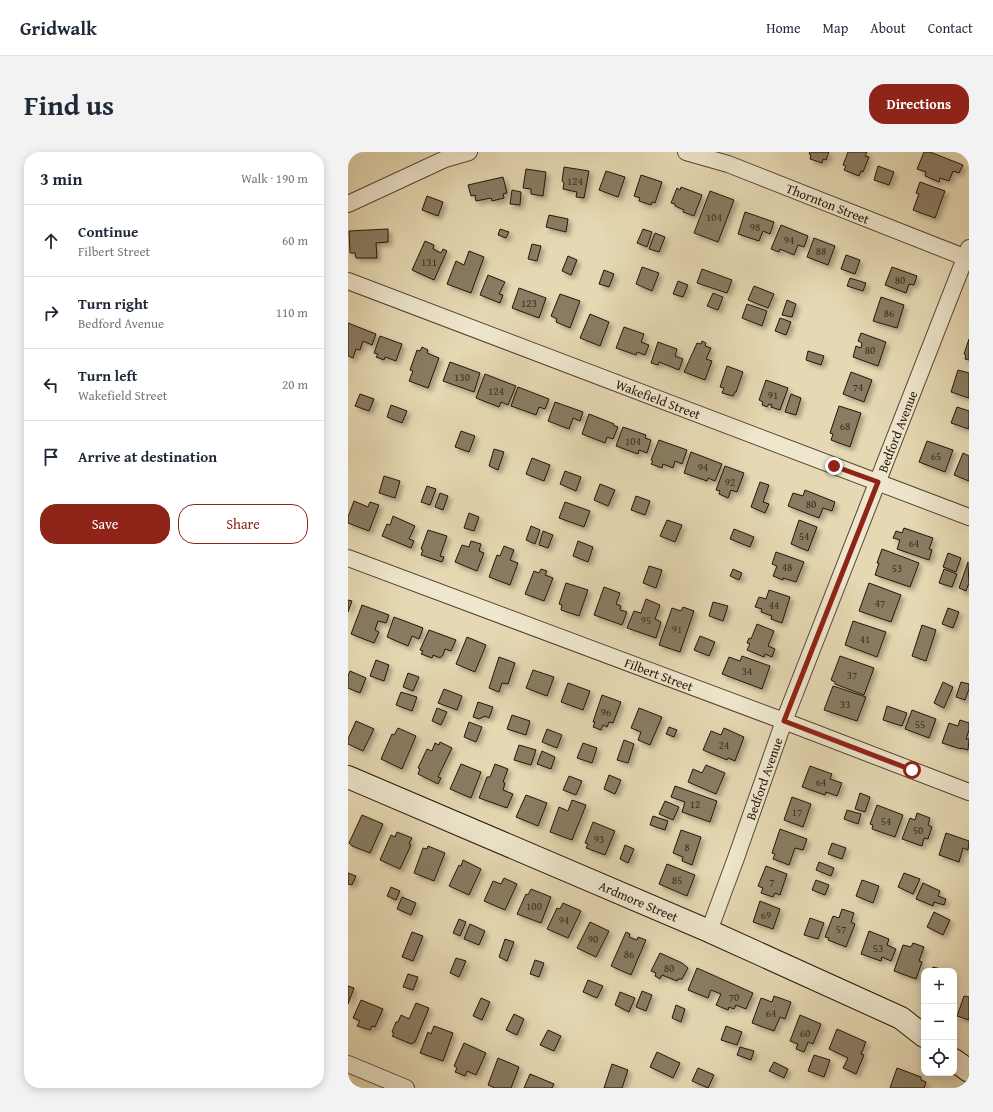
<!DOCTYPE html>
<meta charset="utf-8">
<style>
:root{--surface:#fff;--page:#f2f2f3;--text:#1f2937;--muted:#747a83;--line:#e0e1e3;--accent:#8f2418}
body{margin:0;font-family:"Gentium Book Plus",serif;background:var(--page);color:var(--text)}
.controls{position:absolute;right:12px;bottom:12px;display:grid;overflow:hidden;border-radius:8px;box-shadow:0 2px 10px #0003}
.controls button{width:36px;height:36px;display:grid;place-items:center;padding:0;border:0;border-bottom:1px solid var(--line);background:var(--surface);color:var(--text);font:20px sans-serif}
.stop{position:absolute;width:12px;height:12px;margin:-9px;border:3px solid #8f2418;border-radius:50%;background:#fff}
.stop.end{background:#8f2418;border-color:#fff;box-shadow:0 1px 4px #0008}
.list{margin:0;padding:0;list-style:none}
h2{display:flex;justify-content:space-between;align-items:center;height:52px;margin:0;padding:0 16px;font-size:17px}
h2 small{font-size:13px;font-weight:400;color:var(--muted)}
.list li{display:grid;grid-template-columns:26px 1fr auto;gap:12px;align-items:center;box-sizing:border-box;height:72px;padding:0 16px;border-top:1px solid var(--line)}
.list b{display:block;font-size:15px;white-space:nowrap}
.list p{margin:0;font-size:13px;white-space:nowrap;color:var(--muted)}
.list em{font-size:13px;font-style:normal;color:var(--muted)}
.actions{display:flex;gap:8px;padding:12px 16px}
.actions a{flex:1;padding:9px 0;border:1px solid var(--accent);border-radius:16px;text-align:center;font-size:14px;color:var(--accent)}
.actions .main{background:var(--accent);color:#fff}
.icon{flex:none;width:22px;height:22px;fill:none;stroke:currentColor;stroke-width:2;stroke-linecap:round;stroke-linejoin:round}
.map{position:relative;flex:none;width:621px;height:936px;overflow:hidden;border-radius:16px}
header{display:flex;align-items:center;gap:24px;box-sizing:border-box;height:56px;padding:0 20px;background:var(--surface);border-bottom:1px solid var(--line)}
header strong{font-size:19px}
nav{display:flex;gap:22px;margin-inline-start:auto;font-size:14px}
.intro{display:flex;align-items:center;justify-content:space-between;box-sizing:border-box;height:96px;padding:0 24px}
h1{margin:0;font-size:28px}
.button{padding:10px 18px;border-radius:16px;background:var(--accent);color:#fff;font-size:14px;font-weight:700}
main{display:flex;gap:24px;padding:0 24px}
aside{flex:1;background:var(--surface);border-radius:16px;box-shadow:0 2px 10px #0003}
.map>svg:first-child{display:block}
.building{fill:#897b62;stroke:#25160c;filter:url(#shadow)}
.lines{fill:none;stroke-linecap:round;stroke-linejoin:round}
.street-casing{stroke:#554636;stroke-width:18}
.secondary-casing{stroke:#25160c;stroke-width:24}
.street{stroke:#eee6cd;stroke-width:16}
.secondary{stroke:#eee6cd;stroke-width:22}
.route{stroke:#8f2418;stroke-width:5}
.labels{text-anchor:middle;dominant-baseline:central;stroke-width:3;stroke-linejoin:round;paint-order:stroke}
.number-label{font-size:11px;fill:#3e2f22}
.street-label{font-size:13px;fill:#25160c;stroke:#eee6cd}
</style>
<header>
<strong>Gridwalk</strong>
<nav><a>Home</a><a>Map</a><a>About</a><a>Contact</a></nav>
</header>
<div class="intro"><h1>Find us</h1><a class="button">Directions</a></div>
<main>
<aside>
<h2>3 min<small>Walk · 190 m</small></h2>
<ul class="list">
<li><svg class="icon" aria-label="ahead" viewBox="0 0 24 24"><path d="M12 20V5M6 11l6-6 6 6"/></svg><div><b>Continue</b><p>Filbert Street</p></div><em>60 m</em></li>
<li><svg class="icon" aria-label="right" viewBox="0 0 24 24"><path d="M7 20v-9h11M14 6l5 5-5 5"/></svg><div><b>Turn right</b><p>Bedford Avenue</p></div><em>110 m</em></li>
<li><svg class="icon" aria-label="left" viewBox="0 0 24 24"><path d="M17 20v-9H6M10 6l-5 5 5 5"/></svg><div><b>Turn left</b><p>Wakefield Street</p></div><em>20 m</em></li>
<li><svg class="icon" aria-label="arrive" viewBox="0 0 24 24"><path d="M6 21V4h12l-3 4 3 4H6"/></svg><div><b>Arrive at destination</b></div></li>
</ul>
<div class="actions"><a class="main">Save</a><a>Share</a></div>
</aside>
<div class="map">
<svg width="621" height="936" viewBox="0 0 621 936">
<defs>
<filter id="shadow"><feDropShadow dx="3.5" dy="3.5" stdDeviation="2" flood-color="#0004"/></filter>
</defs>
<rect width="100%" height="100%" fill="#e5d8b2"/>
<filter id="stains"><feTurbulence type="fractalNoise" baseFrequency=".005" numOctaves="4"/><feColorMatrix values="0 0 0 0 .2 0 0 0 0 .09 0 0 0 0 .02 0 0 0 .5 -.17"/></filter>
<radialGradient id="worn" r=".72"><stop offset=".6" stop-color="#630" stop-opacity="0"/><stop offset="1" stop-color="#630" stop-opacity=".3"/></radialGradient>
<path class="building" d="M 462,0 L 481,0 L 478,8 L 475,7 L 474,11 L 462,7 L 463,3 L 461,2 Z
M 500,0 L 519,0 L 517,4 L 521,5 L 515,20 L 513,19 L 511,24 L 496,18 L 498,14 L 495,13 Z
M 576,0 L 582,0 L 615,13 L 611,21 L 605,19 L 601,29 L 592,26 L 591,30 L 577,24 L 578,20 L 569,17 Z
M 530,14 L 546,20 L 541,33 L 526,28 Z
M 216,15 L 241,19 L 236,46 L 228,45 L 229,40 L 215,37 L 216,31 L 214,29 Z
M 178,17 L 198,20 L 195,44 L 183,42 L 183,37 L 175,36 Z
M 258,19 L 277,25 L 270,45 L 251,38 Z
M 293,23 L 314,30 L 307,51 L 304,50 L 303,53 L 291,49 L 292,46 L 286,44 Z
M 155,25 L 159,41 L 155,42 L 156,46 L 144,49 L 143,46 L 128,49 L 127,43 L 123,44 L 120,33 Z
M 572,30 L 597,39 L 587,66 L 565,58 L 571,42 L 568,41 Z
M 333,35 L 354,43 L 346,64 L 335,60 L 336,58 L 327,54 L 327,52 L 323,51 L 329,36 L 332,38 Z
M 164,38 L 173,40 L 172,53 L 162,52 Z
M 362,39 L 386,48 L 370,90 L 346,81 Z
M 79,44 L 95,50 L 90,64 L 74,58 Z
M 397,60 L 426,70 L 422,82 L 415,79 L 411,89 L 390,82 Z
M 201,63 L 220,67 L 218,80 L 198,75 Z
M 433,73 L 460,84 L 456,95 L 450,93 L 446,103 L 432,97 L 431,100 L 423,97 Z
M 40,77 L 40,90 L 28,91 L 29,106 L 8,106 L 7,101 L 2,101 L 1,79 Z
M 152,77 L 161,80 L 158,86 L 150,83 Z
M 295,77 L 304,80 L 299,95 L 289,91 Z
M 307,81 L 317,85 L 311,100 L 301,97 Z
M 466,86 L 487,94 L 480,113 L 459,105 Z
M 77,89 L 86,93 L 85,97 L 93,101 L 95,97 L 99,99 L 86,128 L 64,118 Z
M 184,92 L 193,94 L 189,109 L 180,107 Z
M 121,99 L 136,105 L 123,141 L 99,132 L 108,109 L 116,113 Z
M 498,103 L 512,108 L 507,122 L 493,117 Z
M 220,104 L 229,108 L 223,123 L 214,119 Z
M 294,115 L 311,121 L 304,139 L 288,132 Z
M 544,115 L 569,124 L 566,133 L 561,132 L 558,141 L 537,133 Z
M 354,117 L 384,128 L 379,141 L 349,131 Z
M 256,118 L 266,122 L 261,135 L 251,132 Z
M 140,123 L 157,130 L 151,142 L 155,143 L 152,151 L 132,143 Z
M 502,126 L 518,131 L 515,139 L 499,134 Z
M 330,129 L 340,133 L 335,145 L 325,142 Z
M 406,134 L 426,142 L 420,156 L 400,148 Z
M 171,136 L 198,146 L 191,166 L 164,156 Z
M 365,141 L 375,145 L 370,158 L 359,154 Z
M 212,142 L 232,149 L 222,176 L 208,170 L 209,167 L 203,164 Z
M 533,145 L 556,153 L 549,176 L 525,169 Z
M 439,148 L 448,152 L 444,165 L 434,163 Z
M 399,152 L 419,159 L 414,174 L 394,166 Z
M 242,162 L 261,170 L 252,194 L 232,186 Z
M 432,166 L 443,170 L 438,183 L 427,179 Z
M 0,171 L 28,182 L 24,193 L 15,189 L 12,198 L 8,197 L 5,206 L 0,204 Z
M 276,175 L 296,182 L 293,190 L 301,193 L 297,203 L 289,200 L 288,203 L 268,196 Z
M 513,181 L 538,190 L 530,214 L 505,205 L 508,194 L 513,196 L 514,191 L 510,189 Z
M 32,184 L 54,192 L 48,209 L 37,205 L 36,208 L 28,205 L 30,202 L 26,201 Z
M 621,187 L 621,208 L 617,207 L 618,203 L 616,202 Z
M 354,189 L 358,191 L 357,194 L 363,196 L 358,207 L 364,209 L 357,228 L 336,220 L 349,191 L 353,192 Z
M 310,190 L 329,197 L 327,204 L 335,207 L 331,218 L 311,210 L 310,213 L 303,211 Z
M 74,195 L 80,198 L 79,201 L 91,206 L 80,236 L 61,229 L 65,219 L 62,218 L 69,198 L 72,199 Z
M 460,199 L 476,204 L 473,213 L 458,208 Z
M 102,210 L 132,221 L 126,240 L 95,229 Z
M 379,214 L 395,220 L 388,240 L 387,240 L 385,244 L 374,241 L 376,236 L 372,235 Z
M 610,218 L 621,221 L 621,246 L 603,240 Z
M 503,220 L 524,228 L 516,250 L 495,242 Z
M 137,222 L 168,234 L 160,253 L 153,250 L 151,255 L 128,246 Z
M 418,228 L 440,236 L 432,258 L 423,255 L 424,253 L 421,252 L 419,255 L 414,253 L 415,250 L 411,248 Z
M 170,235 L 201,247 L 197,257 L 191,255 L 188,263 L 163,254 Z
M 12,242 L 26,247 L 21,259 L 7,254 Z
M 443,242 L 453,246 L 448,263 L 437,260 Z
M 207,250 L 235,260 L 232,269 L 225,266 L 221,277 L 200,269 Z
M 43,253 L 59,259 L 54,271 L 39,265 Z
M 491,254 L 513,261 L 502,295 L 483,288 L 485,282 L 482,281 Z
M 609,255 L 621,259 L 621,277 L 603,271 Z
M 241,262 L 266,272 L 265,273 L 270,275 L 265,287 L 259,285 L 257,291 L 234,282 Z
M 275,275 L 298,283 L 297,286 L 303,288 L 299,301 L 291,298 L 290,302 L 268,294 Z
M 113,279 L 127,284 L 121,300 L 107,295 Z
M 311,288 L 339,298 L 334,312 L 327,309 L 325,316 L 315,312 L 314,316 L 303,312 L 305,309 L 303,308 Z
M 579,289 L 605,298 L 597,320 L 571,310 Z
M 146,297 L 156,300 L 150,318 L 141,314 Z
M 343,300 L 374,312 L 367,329 L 360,326 L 359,329 L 336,321 Z
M 615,301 L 621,304 L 621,329 L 606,323 Z
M 184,306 L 202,313 L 196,329 L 178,322 Z
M 377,314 L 396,321 L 389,340 L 383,338 L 380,346 L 371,342 L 372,339 L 368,338 Z
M 217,319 L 233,325 L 228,339 L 212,332 Z
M 36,324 L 52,329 L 47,346 L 31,341 Z
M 412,330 L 421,333 L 415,350 L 421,352 L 417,361 L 403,355 Z
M 252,332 L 267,338 L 260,354 L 246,348 Z
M 79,334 L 88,337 L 82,353 L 73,350 Z
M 457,338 L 487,350 L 484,359 L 475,356 L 471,366 L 440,354 L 445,341 L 455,344 Z
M 92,341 L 100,344 L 95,358 L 87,355 Z
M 288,344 L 302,349 L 297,363 L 283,358 Z
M 6,349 L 20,355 L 22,350 L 31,353 L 21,379 L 0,371 L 0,365 Z
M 217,350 L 242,359 L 236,375 L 211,366 Z
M 121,361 L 131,365 L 126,379 L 116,376 Z
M 45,364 L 67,374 L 61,387 L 66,389 L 63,396 L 34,384 L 39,372 L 42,373 Z
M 319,368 L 334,373 L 327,390 L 312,384 Z
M 451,368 L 469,375 L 460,399 L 443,392 Z
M 183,374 L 192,378 L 187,392 L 178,388 Z
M 556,376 L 585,386 L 581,397 L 584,398 L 581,408 L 549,397 L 552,388 L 545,386 L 548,379 L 554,381 Z
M 386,377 L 406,385 L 402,395 L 382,387 Z
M 80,378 L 99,384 L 92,404 L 96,405 L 94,410 L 73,403 L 75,398 L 73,397 Z
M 195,379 L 205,383 L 200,396 L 191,393 Z
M 123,389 L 133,392 L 131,399 L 136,401 L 129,419 L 107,410 L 114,393 L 121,395 Z
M 230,389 L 245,395 L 240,410 L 225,404 Z
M 156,394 L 166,398 L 162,408 L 170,411 L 162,433 L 141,425 L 149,403 L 152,404 Z
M 534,397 L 571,411 L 562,435 L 527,423 L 531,411 L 529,411 Z
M 428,400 L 456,410 L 448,430 L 435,426 L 435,428 L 425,424 L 429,414 L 424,412 Z
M 600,401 L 613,406 L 608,420 L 595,415 Z
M 620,410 L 621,434 L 620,433 L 618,439 L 611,436 Z
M 301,414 L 314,418 L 308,436 L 295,431 Z
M 193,417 L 199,419 L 197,423 L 205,426 L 196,449 L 177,442 L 186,419 L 191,421 Z
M 385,417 L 394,421 L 391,428 L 382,424 Z
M 596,417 L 609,422 L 604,435 L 591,431 Z
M 218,431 L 240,438 L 231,464 L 213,458 L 214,453 L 211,452 Z
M 521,431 L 553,443 L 543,470 L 511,459 Z
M 256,435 L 272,441 L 268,452 L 273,454 L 272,458 L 279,460 L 274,473 L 246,463 Z
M 421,438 L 442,445 L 434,471 L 423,467 L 424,464 L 413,460 L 414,457 L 407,455 L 411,445 L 418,447 Z
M 298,447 L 312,453 L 307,467 L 313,470 L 308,486 L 279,476 L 286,459 L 293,461 Z
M 0,448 L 4,449 L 0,460 Z
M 365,450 L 380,454 L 375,469 L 361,464 Z
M 14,453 L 41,463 L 38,471 L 30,469 L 27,478 L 31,480 L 26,491 L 3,482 Z
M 335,455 L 346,459 L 332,500 L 311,493 L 324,456 L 333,459 Z
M 600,456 L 611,460 L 605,476 L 594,472 Z
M 46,465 L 75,476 L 71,487 L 64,484 L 60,494 L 39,485 Z
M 505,469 L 538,480 L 529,505 L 497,493 Z
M 409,472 L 426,479 L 420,494 L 427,497 L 424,505 L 417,502 L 416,505 L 399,498 L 402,492 L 399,491 L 401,486 L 403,487 Z
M 574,473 L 588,478 L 578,509 L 564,504 Z
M 81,478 L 108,488 L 103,499 L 97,497 L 95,503 L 92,506 L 85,503 L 84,506 L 73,502 L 75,499 L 72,498 Z
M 352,484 L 367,490 L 361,504 L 346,498 Z
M 119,485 L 138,493 L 127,520 L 108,512 Z
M 394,504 L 422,514 L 414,537 L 374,522 L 381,505 L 392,509 Z
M 492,504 L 526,516 L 516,543 L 487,532 L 487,530 L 483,528 Z
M 151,505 L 167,511 L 160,532 L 154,531 L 151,540 L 141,536 Z
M 28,508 L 41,513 L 36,529 L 22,524 Z
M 185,518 L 206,525 L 199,544 L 178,536 Z
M 2,519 L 18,526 L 12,541 L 0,536 L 0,524 Z
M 60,521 L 71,525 L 65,539 L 55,535 Z
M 595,530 L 605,535 L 596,556 L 586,551 Z
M 613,530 L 621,532 L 621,537 L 617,548 L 608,545 Z
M 220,531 L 242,539 L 235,558 L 213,550 Z
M 485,534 L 518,545 L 509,569 L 476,558 Z
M 96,537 L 114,544 L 109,558 L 90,551 Z
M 53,540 L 69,545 L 64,559 L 48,553 Z
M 254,543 L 273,550 L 265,571 L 261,570 L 259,575 L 255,573 L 253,578 L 245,575 L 247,570 L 245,570 Z
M 130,550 L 145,555 L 141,566 L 137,564 L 131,567 L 125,565 Z
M 539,554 L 559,561 L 554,574 L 535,568 Z
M 89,556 L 99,560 L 93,573 L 84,569 Z
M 291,556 L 314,565 L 302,593 L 290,588 L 293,580 L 283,576 Z
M 564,558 L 588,567 L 581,586 L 557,577 Z
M 164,563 L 182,569 L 178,583 L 159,577 Z
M 612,568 L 621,571 L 621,578 L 618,587 L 621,587 L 620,598 L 613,596 L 613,597 L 594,591 L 601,571 L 610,574 Z
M 8,569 L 26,577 L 15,599 L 0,592 L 0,587 Z
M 121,570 L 134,575 L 128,590 L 116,585 Z
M 321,575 L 329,578 L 326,585 L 318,582 Z
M 50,576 L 68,584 L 54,617 L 33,607 L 44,582 L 46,583 Z
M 376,576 L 396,585 L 387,609 L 380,606 L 379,608 L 355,598 L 363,579 L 373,583 Z
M 199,577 L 214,583 L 209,596 L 194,590 Z
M 276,588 L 286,592 L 280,611 L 269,608 Z
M 92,590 L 104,596 L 90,625 L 93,626 L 90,632 L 70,622 L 72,617 L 70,616 L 79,597 L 84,599 L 87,591 L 91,593 Z
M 235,591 L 249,596 L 244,611 L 229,606 Z
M 171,593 L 188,598 L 183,613 L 166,608 Z
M 194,599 L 207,605 L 203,617 L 189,612 Z
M 113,612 L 133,620 L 123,646 L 102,637 Z
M 147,612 L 160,617 L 155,630 L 157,631 L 155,638 L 165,642 L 159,656 L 131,646 L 139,625 L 142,625 Z
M 358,613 L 377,621 L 368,642 L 340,630 L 345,617 L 354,621 Z
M 462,614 L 484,622 L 482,627 L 494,631 L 489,644 L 478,640 L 477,643 L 454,635 Z
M 261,623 L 273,628 L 267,642 L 256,637 Z
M 221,624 L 234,629 L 228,643 L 215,638 Z
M 327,634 L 369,649 L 362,670 L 334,660 L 337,650 L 323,645 Z
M 512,641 L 522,645 L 517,660 L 507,657 Z
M 178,643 L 199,651 L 190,674 L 168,665 Z
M 444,645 L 463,652 L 455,675 L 436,668 Z
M 224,648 L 238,653 L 224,688 L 202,680 L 211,655 L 220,659 Z
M 317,649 L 331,655 L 325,668 L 311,662 Z
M 529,653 L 555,663 L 547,685 L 524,677 L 525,673 L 522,672 Z
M 499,658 L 513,662 L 510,672 L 496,667 Z
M 569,661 L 582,666 L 580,673 L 584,675 L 580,687 L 576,686 L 574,694 L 554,687 L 562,666 L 567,668 Z
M 14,663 L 35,672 L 22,701 L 4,694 L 1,691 Z
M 305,664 L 320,669 L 317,678 L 302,673 Z
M 245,670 L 267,679 L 257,703 L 238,696 L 240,692 L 237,691 Z
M 432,677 L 459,687 L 455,698 L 447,696 L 441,713 L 425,707 L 427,702 L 424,701 Z
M 333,678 L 353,685 L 344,713 L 334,709 L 335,705 L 325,701 Z
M 49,680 L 64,686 L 61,692 L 63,693 L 52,717 L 32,708 L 43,683 L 47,685 Z
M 598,681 L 621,689 L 620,698 L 615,696 L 611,710 L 591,703 Z
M 484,691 L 498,696 L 494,707 L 480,702 Z
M 277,693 L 286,697 L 280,711 L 272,707 Z
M 80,694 L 97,701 L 86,729 L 66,721 L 75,696 L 79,697 Z
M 115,708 L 133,717 L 121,743 L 101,734 L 111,713 L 113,714 Z
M 471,710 L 486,716 L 483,724 L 468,718 Z
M 319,712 L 347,723 L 339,744 L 311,732 Z
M 418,714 L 439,722 L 432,743 L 427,741 L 425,745 L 413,741 L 415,736 L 410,734 Z
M 0,721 L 8,724 L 4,733 L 0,732 Z
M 556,721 L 572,727 L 565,742 L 550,735 Z
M 156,726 L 169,732 L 157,758 L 136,749 L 145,729 L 153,732 Z
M 468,728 L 481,733 L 477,743 L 464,738 Z
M 514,728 L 531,734 L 525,751 L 508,744 Z
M 575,731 L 592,739 L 590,744 L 598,747 L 596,753 L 586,750 L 585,754 L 568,747 Z
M 43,735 L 52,739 L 48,748 L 39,744 Z
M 183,737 L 203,745 L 193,771 L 169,762 L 178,742 L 180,743 Z
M 54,745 L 68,751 L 63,763 L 49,757 Z
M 412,749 L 432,757 L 425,777 L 405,770 Z
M 215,751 L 233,759 L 220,786 L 199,777 L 209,756 L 212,757 Z
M 494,757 L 506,761 L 503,770 L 507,772 L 498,795 L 480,788 L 481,786 L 477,785 L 485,764 L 491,766 Z
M 586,760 L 602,768 L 595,783 L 579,775 Z
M 462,766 L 476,771 L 470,787 L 456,783 Z
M 111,767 L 118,770 L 112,784 L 105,781 Z
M 242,770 L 261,779 L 248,805 L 229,796 Z
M 122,772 L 137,779 L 131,793 L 116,787 Z
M 521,779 L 541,787 L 539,793 L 548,797 L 543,809 L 534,805 L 533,809 L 513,802 Z
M 64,780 L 75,784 L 65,809 L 54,805 Z
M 278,780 L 282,782 L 281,785 L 289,788 L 290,785 L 298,788 L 283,823 L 263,814 Z
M 157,787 L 166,790 L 159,809 L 151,805 Z
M 565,791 L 576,795 L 571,809 L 574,810 L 568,827 L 546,819 L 555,793 L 563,795 Z
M 312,801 L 334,811 L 340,816 L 334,827 L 330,827 L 329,829 L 314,823 L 312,827 L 307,824 L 308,821 L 303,819 Z
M 108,806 L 118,809 L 111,825 L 102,821 Z
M 187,808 L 196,811 L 191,825 L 182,822 Z
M 585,815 L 597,818 L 597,819 L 584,819 Z
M 349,816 L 405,841 L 398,857 L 388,853 L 386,857 L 381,855 L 380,858 L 368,853 L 373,842 L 363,838 L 360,846 L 340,838 Z
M 60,822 L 70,825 L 65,838 L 55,835 Z
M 240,828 L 255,834 L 249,846 L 235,840 Z
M 0,834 L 6,836 L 0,852 Z
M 294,839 L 304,843 L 298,859 L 288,855 Z
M 272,840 L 287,846 L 281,860 L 267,853 Z
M 426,844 L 443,850 L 437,867 L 432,865 L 426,879 L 404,871 L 413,846 L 424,850 Z
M 616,844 L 621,845 L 621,868 L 609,864 Z
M 133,846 L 142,850 L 134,868 L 125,864 Z
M 13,848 L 35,857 L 27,875 L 24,874 L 22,878 L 9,874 L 12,869 L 5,866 Z
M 68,851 L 81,856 L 67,890 L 63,892 L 44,884 L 46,881 L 44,880 L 48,870 L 50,870 L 53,863 L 61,867 Z
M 328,853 L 337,857 L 333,870 L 324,866 Z
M 166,862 L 176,867 L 169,883 L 158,878 Z
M 452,863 L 473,872 L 465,892 L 460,890 L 456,900 L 448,897 L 450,892 L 442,889 Z
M 86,874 L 105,881 L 95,909 L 72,901 L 80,880 L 83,882 Z
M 378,874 L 394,880 L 389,893 L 373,888 Z
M 489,877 L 518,890 L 513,902 L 516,903 L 508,922 L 495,916 L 500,906 L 481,897 Z
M 200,878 L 213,884 L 206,899 L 192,893 Z
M 116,891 L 138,901 L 128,923 L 119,919 L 117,924 L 107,920 L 109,916 L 106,914 Z
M 392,895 L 406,899 L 403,908 L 389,903 Z
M 309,900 L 332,911 L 325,926 L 302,915 Z
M 466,903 L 482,908 L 476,925 L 460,919 Z
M 150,906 L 171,915 L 163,936 L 147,936 L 140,933 Z
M 426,910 L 440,917 L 436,926 L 421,919 Z
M 264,912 L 280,918 L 274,936 L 256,936 Z
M 350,916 L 366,923 L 360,936 L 344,929 Z
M 549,916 L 573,925 L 573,928 L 578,930 L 576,936 L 542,936 Z
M 182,922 L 206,932 L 204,936 L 176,936 Z"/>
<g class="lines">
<g class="street-casing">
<g id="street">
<path id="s1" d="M 338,0 L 380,12 L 621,107"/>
<path d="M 0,52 L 97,7 L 121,0"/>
<path id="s2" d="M 0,129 L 621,365"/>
<path id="s3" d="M 0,406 L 436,569 L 621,640"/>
<path id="s4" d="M 361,779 L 388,706 L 436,569 L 621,96"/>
<path d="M 0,912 L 58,936"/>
</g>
</g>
<g class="secondary-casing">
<g id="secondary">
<path id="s5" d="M 0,625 L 361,779 L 553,866 L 576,884"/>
<path d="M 606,908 L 621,919"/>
</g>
</g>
<use href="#street" class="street"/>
<use href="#secondary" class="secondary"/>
</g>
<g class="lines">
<path class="route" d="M 486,314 L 530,330 L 436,569 L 564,618"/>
</g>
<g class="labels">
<g class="number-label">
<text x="227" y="29">124</text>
<text x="366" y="65">104</text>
<text x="407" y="75">98</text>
<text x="441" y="88">94</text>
<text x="473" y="99">88</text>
<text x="81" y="110">131</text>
<text x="552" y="128">80</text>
<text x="181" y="151">123</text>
<text x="541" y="161">86</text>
<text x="522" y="198">80</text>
<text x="114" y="225">130</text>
<text x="510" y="235">74</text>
<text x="148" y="239">124</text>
<text x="425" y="243">91</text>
<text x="497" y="274">68</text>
<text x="285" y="289">104</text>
<text x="588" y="304">65</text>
<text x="355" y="315">94</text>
<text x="382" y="330">92</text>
<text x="463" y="352">80</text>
<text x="456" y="384">54</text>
<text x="566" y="391">64</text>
<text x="439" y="415">48</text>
<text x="549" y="416">53</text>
<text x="532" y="451">47</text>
<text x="426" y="453">44</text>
<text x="298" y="468">95</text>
<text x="329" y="477">91</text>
<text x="517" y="487">41</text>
<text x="399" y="519">34</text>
<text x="504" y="523">37</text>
<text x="497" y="552">33</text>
<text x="258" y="560">96</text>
<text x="572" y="572">55</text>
<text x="376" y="593">24</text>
<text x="473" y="630">64</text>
<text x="347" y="652">12</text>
<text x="449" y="660">17</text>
<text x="538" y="669">54</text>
<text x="570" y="678">50</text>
<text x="251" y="687">93</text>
<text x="339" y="695">8</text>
<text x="329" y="728">85</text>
<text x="424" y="730">7</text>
<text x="186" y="754">100</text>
<text x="418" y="763">69</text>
<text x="216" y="768">94</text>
<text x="493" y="777">57</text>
<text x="245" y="787">90</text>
<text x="530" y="796">53</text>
<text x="281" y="802">86</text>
<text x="321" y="816">80</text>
<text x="386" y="845">70</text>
<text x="423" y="861">64</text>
<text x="457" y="881">60</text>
</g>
<g class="street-label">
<text stroke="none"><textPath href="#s1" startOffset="151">Thornton Street</textPath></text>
<text stroke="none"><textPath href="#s2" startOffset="332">Wakefield Street</textPath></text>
<text stroke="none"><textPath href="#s4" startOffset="534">Bedford Avenue</textPath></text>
<text stroke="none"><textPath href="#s3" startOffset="332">Filbert Street</textPath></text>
<text stroke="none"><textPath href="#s4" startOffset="162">Bedford Avenue</textPath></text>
<text stroke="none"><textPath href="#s5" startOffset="316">Ardmore Street</textPath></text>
</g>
</g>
<rect width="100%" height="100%" filter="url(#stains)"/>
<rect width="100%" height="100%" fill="url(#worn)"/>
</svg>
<div class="controls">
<button>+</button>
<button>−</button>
<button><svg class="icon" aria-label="locate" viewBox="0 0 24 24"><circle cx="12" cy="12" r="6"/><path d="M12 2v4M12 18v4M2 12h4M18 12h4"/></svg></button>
</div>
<div class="stop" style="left:564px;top:618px"></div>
<div class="stop end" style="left:486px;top:314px"></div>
</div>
</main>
